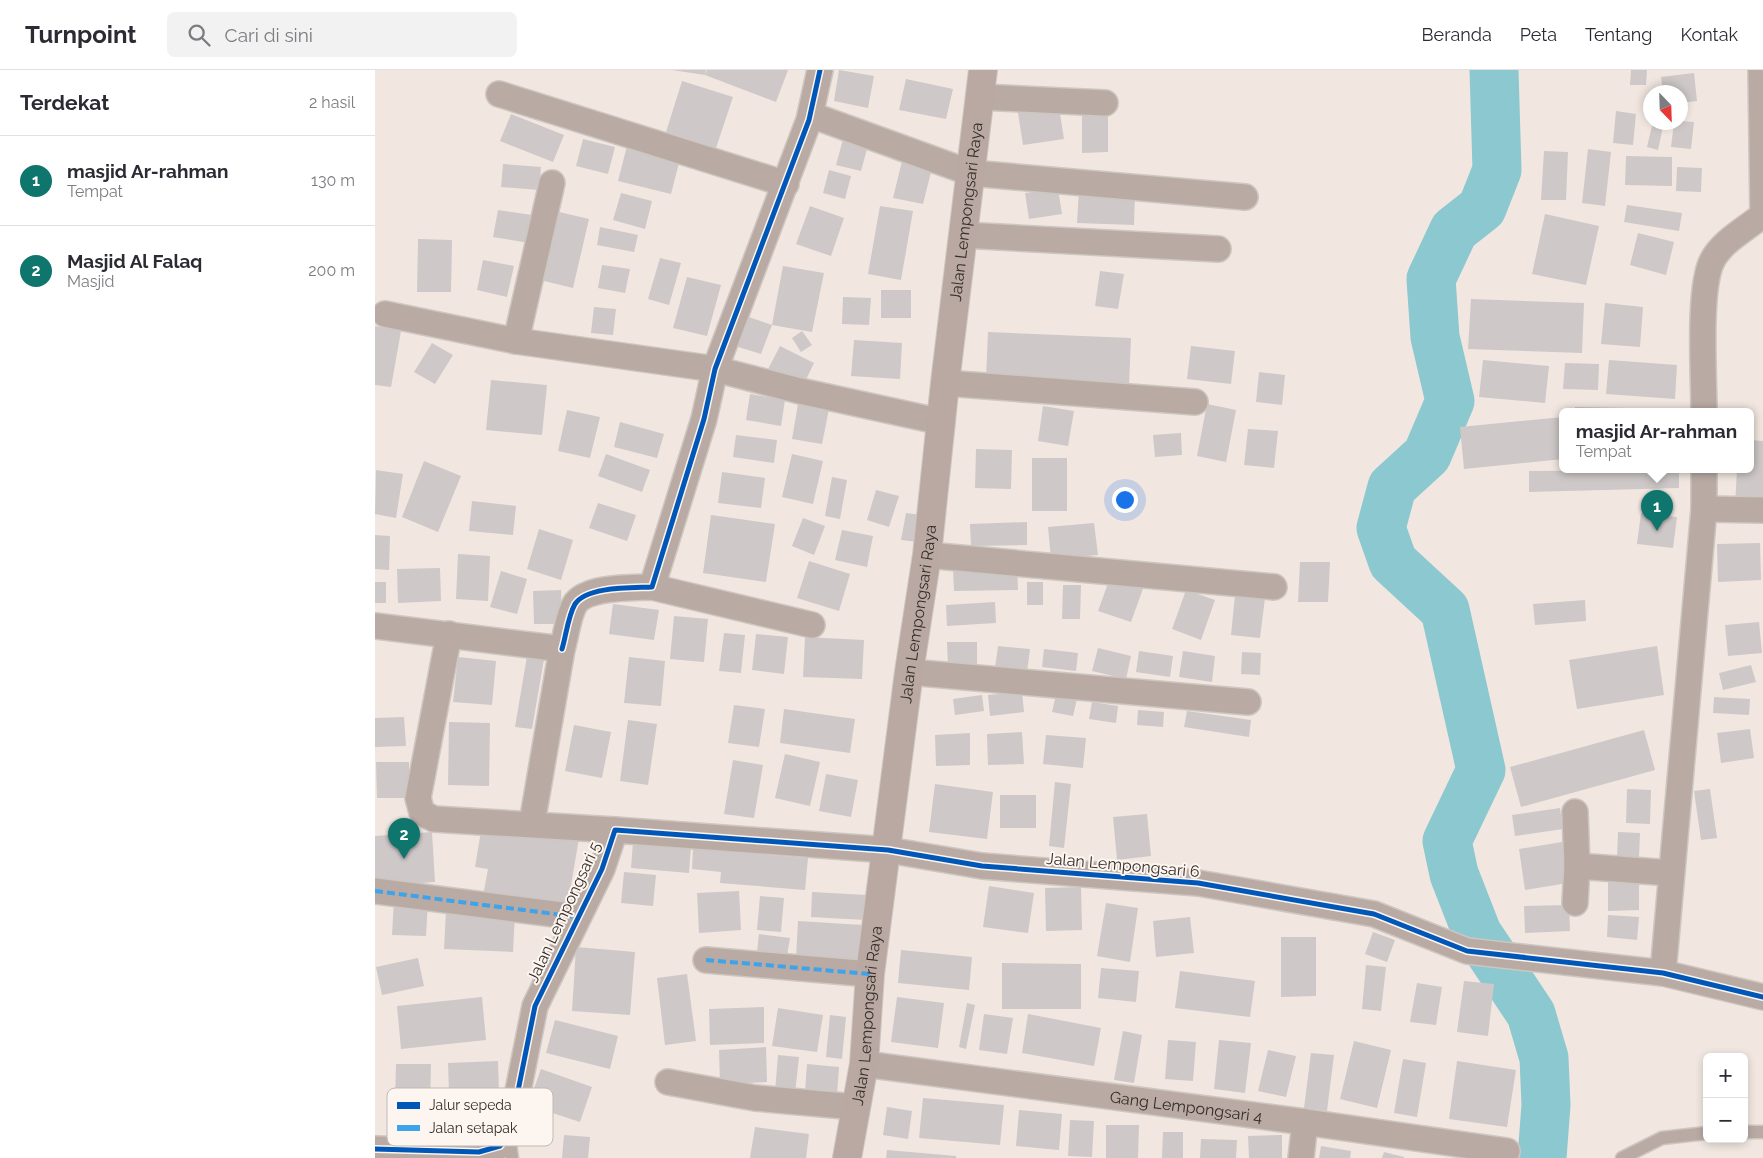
<!DOCTYPE html>
<html lang="id">
<meta charset="utf-8">
<style>
:root{--surface:#fff;--page:#f2f2f3;--text:#2b2b33;--muted:#7c7c81;--line:#e1e1e2;--accent:#0f766e}
body{margin:0;font-family:Raleway,sans-serif;background:var(--page);color:var(--text)}
.controls{position:absolute;right:15px;bottom:15px;display:grid;overflow:hidden;border-radius:8px;box-shadow:0 2px 8px #0003}
.controls button{width:45px;height:45px;display:grid;place-items:center;padding:0;border:0;border-bottom:1px solid var(--line);background:var(--surface);color:var(--text);font:25px sans-serif}
.compass{position:absolute;left:1268px;top:15px;width:45px;height:45px;border-radius:50%;background:var(--surface);box-shadow:0 2px 8px #0003;rotate:157deg}
.you{position:absolute;left:749px;top:429px;width:18px;height:18px;margin:-12px;border:4px solid #fff;border-radius:50%;background:#1a73e8;box-shadow:0 0 0 8px #1a73e833}
.badge{display:grid;place-items:center;width:32px;height:32px;border-radius:50%;background:var(--accent);color:#fff;font-size:16px;font-weight:700}
.pin{position:absolute;translate:-50% -41px;filter:drop-shadow(0 1px 2px #0008)}
.pin::after{content:'';position:absolute;top:26px;width:18px;height:15px;background:inherit;clip-path:polygon(0 0,100% 0,50% 100%)}
.popup{position:absolute;left:1184px;top:338px;width:195px;height:65px;box-sizing:border-box;display:grid;place-content:center;border-radius:8px;background:var(--surface);filter:drop-shadow(0 1px 4px #0005);font-size:16px;white-space:nowrap;color:var(--muted)}
.popup b{font-size:19px;color:var(--text)}
.popup::after{content:'';position:absolute;left:50%;top:100%;margin-left:-10px;border:10px solid transparent;border-top-color:var(--surface)}
.list{margin:0;padding:0;list-style:none}
h2{display:flex;justify-content:space-between;align-items:center;height:65px;margin:0;padding:0 20px;font-size:21px}
h2 small{font-size:16px;font-weight:400;color:var(--muted)}
.list li{display:grid;grid-template-columns:32px 1fr auto;gap:15px;align-items:center;box-sizing:border-box;height:90px;padding:0 20px;border-top:1px solid var(--line)}
.list b{display:block;font-size:19px;white-space:nowrap}
.list p{margin:0;font-size:16px;white-space:nowrap;color:var(--muted)}
.list em{font-size:16px;font-style:normal;color:var(--muted)}
.icon{flex:none;width:28px;height:28px;fill:none;stroke:currentColor;stroke-width:2;stroke-linecap:round;stroke-linejoin:round}
.map{position:relative;flex:none;width:1388px;height:1088px;overflow:hidden}
header{display:flex;align-items:center;gap:30px;box-sizing:border-box;height:70px;padding:0 25px;background:var(--surface);border-bottom:1px solid var(--line)}
header strong{font-size:24px}
nav{display:flex;gap:28px;margin-inline-start:auto;font-size:18px}
.search{width:350px;height:45px;background:var(--page);display:flex;align-items:center;gap:12px;box-sizing:border-box;padding:0 18px;border-radius:8px;color:var(--muted);font-size:19px}
main{display:flex}
aside{flex:1;background:var(--surface)}
.map>svg:first-child{display:block}
.lines{fill:none;stroke-linecap:round;stroke-linejoin:round}
.river{stroke:#8cc8cf;stroke-width:49}
.building{fill:#cec8c8}
.service-casing{stroke:#cdc6c1;stroke-width:15}
.minor-casing{stroke:#cdc6c1;stroke-width:28}
.secondary-casing{stroke:#cdc6c1;stroke-width:30}
.service{stroke:#baaaa4;stroke-width:12}
.minor{stroke:#baaaa4;stroke-width:25}
.secondary{stroke:#baa8a3;stroke-width:28}
.quiet{stroke:#3ea3eb;stroke-width:4;stroke-dasharray:8 4;stroke-linecap:butt}
.cycleway-casing{stroke:#fcf5f0;stroke-width:8}
.cycleway{stroke:#0057b8;stroke-width:5}
.labels{text-anchor:middle;dominant-baseline:central;stroke-width:4;stroke-linejoin:round;paint-order:stroke}
.street-label{font-size:16px;fill:#342d28;stroke:#fcf5f0}
.key{fill:#fcf5f0;stroke:#c0b9b4;stroke-width:1}
.key-label{font-size:14px;fill:#342d28}
</style>
<header>
<strong>Turnpoint</strong>
<div class="search"><svg class="icon" aria-label="search" viewBox="0 0 24 24"><circle cx="10" cy="10" r="6"/><path d="M15 15l6 6"/></svg>Cari di sini</div>
<nav><a>Beranda</a><a>Peta</a><a>Tentang</a><a>Kontak</a></nav>
</header>
<main>
<aside>
<h2>Terdekat<small>2 hasil</small></h2>
<ul class="list">
<li><span class="badge">1</span><div><b>masjid Ar-rahman</b><p>Tempat</p></div><em>130 m</em></li>
<li><span class="badge">2</span><div><b>Masjid Al Falaq</b><p>Masjid</p></div><em>200 m</em></li>
</ul>
</aside>
<div class="map">
<svg width="1388" height="1088" viewBox="0 0 1388 1088">
<rect width="100%" height="100%" fill="#f1e7e0"/>
<g class="lines">
<path class="river" d="M 1119,0 L 1122,100 L 1107,138 L 1079,160 L 1056,209 L 1060,267 L 1075,331 L 1052,385 L 1017,417 L 1006,458 L 1018,492 L 1070,540 L 1106,700 L 1072,771 L 1079,804 L 1102,863 L 1156,944 L 1169,988 L 1171,1035 L 1167,1088"/>
</g>
<path class="building" d="M 297,0 L 331,0 L 330,5 Z
M 332,0 L 413,0 L 401,32 L 330,5 Z
M 464,0 L 499,6 L 493,38 L 459,31 Z
M 1256,0 L 1272,0 L 1271,15 L 1255,15 Z
M 1319,3 L 1322,31 L 1306,33 L 1306,22 L 1288,22 L 1286,7 Z
M 531,9 L 578,19 L 571,49 L 524,40 Z
M 307,11 L 358,27 L 341,78 L 291,62 Z
M 683,31 L 689,69 L 648,75 L 642,37 Z
M 707,38 L 733,38 L 733,82 L 707,83 Z
M 1241,41 L 1261,44 L 1258,75 L 1238,73 Z
M 136,44 L 189,65 L 178,92 L 125,71 Z
M 1306,51 L 1319,52 L 1316,79 L 1296,77 L 1299,52 Z
M 1278,52 L 1289,52 L 1283,80 L 1272,77 Z
M 470,62 L 495,68 L 486,101 L 461,95 Z
M 208,69 L 240,77 L 233,104 L 201,96 Z
M 252,76 L 305,89 L 296,124 L 243,111 Z
M 1213,79 L 1236,82 L 1230,136 L 1207,133 Z
M 1169,81 L 1193,82 L 1191,130 L 1166,130 Z
M 1251,86 L 1297,87 L 1297,116 L 1250,115 Z
M 528,87 L 558,94 L 548,134 L 518,128 Z
M 128,94 L 166,97 L 164,120 L 126,117 Z
M 1302,97 L 1327,98 L 1326,122 L 1301,121 Z
M 454,100 L 476,106 L 470,129 L 448,123 Z
M 683,119 L 687,144 L 654,149 L 650,123 Z
M 704,120 L 760,123 L 759,155 L 702,153 Z
M 246,123 L 277,131 L 270,159 L 238,150 Z
M 1252,135 L 1307,143 L 1304,161 L 1249,152 Z
M 435,136 L 469,148 L 456,186 L 421,174 Z
M 505,136 L 538,141 L 526,210 L 493,204 Z
M 123,140 L 164,146 L 160,174 L 118,167 Z
M 180,141 L 214,149 L 198,218 L 165,210 Z
M 1170,144 L 1224,156 L 1211,215 L 1157,204 Z
M 225,157 L 263,165 L 259,182 L 222,175 Z
M 1263,163 L 1299,172 L 1291,205 L 1255,195 Z
M 43,169 L 77,170 L 76,222 L 42,222 Z
M 285,188 L 306,193 L 294,235 L 273,229 Z
M 108,190 L 139,196 L 132,227 L 102,220 Z
M 227,195 L 255,199 L 250,223 L 223,218 Z
M 408,196 L 449,203 L 437,262 L 397,255 Z
M 725,201 L 749,204 L 743,239 L 720,236 Z
M 312,207 L 346,215 L 332,266 L 298,258 Z
M 506,220 L 536,220 L 536,248 L 506,248 Z
M 468,227 L 496,228 L 494,255 L 467,254 Z
M 1096,229 L 1209,233 L 1207,283 L 1093,279 Z
M 1230,233 L 1268,237 L 1265,277 L 1226,274 Z
M 219,237 L 241,239 L 238,265 L 216,263 Z
M 371,246 L 397,255 L 386,284 L 360,276 Z
M 0,256 L 26,261 L 16,317 L 0,315 Z
M 427,261 L 437,275 L 426,282 L 417,268 Z
M 613,262 L 756,268 L 754,315 L 611,309 Z
M 479,270 L 527,273 L 525,309 L 476,306 Z
M 57,273 L 78,285 L 60,314 L 39,302 Z
M 405,276 L 439,293 L 426,320 L 391,303 Z
M 816,276 L 860,281 L 856,314 L 812,309 Z
M 1108,290 L 1174,296 L 1170,333 L 1104,327 Z
M 1234,290 L 1302,295 L 1300,329 L 1231,324 Z
M 1190,293 L 1224,294 L 1223,320 L 1188,319 Z
M 884,302 L 910,305 L 907,335 L 881,332 Z
M 116,310 L 172,315 L 167,365 L 111,360 Z
M 375,324 L 410,330 L 406,356 L 371,350 Z
M 423,334 L 454,339 L 447,374 L 417,369 Z
M 832,334 L 861,340 L 851,392 L 822,386 Z
M 668,336 L 699,341 L 693,376 L 663,371 Z
M 1200,337 L 1310,339 L 1310,342 L 1200,342 Z
M 192,340 L 225,347 L 215,388 L 183,381 Z
M 1188,347 L 1188,389 L 1089,399 L 1085,357 Z
M 245,352 L 289,364 L 282,388 L 239,377 Z
M 873,359 L 903,361 L 899,398 L 869,395 Z
M 806,363 L 807,385 L 780,387 L 778,365 Z
M 361,365 L 402,370 L 399,393 L 358,387 Z
M 1376,370 L 1388,371 L 1388,436 L 1360,435 L 1362,400 L 1376,400 Z
M 601,379 L 637,380 L 636,419 L 600,418 Z
M 231,384 L 275,400 L 267,422 L 223,406 Z
M 417,384 L 448,391 L 438,434 L 407,427 Z
M 657,388 L 692,388 L 692,441 L 657,441 Z
M 49,391 L 86,406 L 63,462 L 27,447 Z
M 1,400 L 28,404 L 21,448 L 0,444 Z
M 1304,400 L 1304,418 L 1154,422 L 1154,401 Z
M 347,402 L 390,408 L 386,438 L 343,433 Z
M 457,407 L 472,410 L 465,449 L 450,446 Z
M 501,420 L 524,426 L 514,457 L 492,450 Z
M 97,431 L 141,436 L 138,465 L 94,461 Z
M 223,433 L 261,445 L 252,471 L 214,458 Z
M 531,443 L 555,446 L 551,473 L 526,470 Z
M 1266,443 L 1302,447 L 1298,478 L 1262,474 Z
M 336,445 L 400,454 L 391,512 L 328,503 Z
M 428,448 L 450,456 L 439,485 L 417,476 Z
M 652,452 L 652,475 L 596,476 L 595,454 Z
M 719,453 L 723,485 L 676,489 L 673,457 Z
M 164,459 L 198,470 L 186,510 L 152,499 Z
M 467,460 L 498,466 L 492,497 L 460,490 Z
M 0,465 L 15,466 L 14,500 L 0,499 Z
M 1385,473 L 1386,510 L 1343,512 L 1342,474 Z
M 83,484 L 115,486 L 113,531 L 81,529 Z
M 434,491 L 475,504 L 464,541 L 422,528 Z
M 925,492 L 955,492 L 953,532 L 923,532 Z
M 642,497 L 643,520 L 579,521 L 578,499 Z
M 65,498 L 66,531 L 23,533 L 22,499 Z
M 126,501 L 152,509 L 142,544 L 115,537 Z
M 736,505 L 769,516 L 756,552 L 723,541 Z
M 0,512 L 11,512 L 11,533 L 0,533 Z
M 652,512 L 668,512 L 668,535 L 652,535 Z
M 688,515 L 706,515 L 705,549 L 687,549 Z
M 186,520 L 187,554 L 159,554 L 158,521 Z
M 811,520 L 840,530 L 826,570 L 797,559 Z
M 860,525 L 890,528 L 885,568 L 856,565 Z
M 1210,530 L 1211,551 L 1160,555 L 1158,534 Z
M 620,532 L 621,553 L 572,556 L 571,535 Z
M 238,534 L 284,540 L 279,570 L 234,564 Z
M 299,546 L 333,549 L 329,592 L 295,589 Z
M 1384,552 L 1387,583 L 1353,586 L 1350,555 Z
M 349,563 L 370,565 L 366,603 L 344,601 Z
M 381,564 L 413,567 L 409,604 L 377,600 Z
M 430,567 L 489,570 L 487,609 L 428,607 Z
M 572,572 L 602,572 L 602,595 L 573,596 Z
M 623,576 L 655,579 L 652,602 L 620,598 Z
M 1282,576 L 1289,625 L 1202,639 L 1194,590 Z
M 723,578 L 756,586 L 751,609 L 717,601 Z
M 669,579 L 703,583 L 701,601 L 667,597 Z
M 764,581 L 798,586 L 795,607 L 761,602 Z
M 808,581 L 840,586 L 837,612 L 804,607 Z
M 867,582 L 886,583 L 885,605 L 866,604 Z
M 152,586 L 169,589 L 157,659 L 140,657 Z
M 83,587 L 121,591 L 117,635 L 78,632 Z
M 254,587 L 290,591 L 286,636 L 249,633 Z
M 1376,595 L 1381,612 L 1348,620 L 1344,603 Z
M 647,622 L 649,642 L 615,646 L 613,625 Z
M 607,625 L 609,641 L 580,645 L 578,629 Z
M 681,625 L 702,629 L 698,646 L 677,642 Z
M 1339,627 L 1375,629 L 1374,645 L 1338,643 Z
M 717,632 L 743,636 L 741,653 L 714,649 Z
M 359,635 L 390,639 L 384,677 L 353,673 Z
M 409,639 L 480,649 L 475,683 L 405,673 Z
M 763,640 L 789,642 L 788,657 L 762,655 Z
M 812,641 L 876,650 L 874,667 L 809,657 Z
M 29,647 L 31,676 L 0,677 L 0,648 Z
M 253,650 L 282,654 L 273,715 L 245,711 Z
M 74,652 L 115,653 L 114,716 L 73,715 Z
M 199,655 L 236,662 L 227,708 L 190,701 Z
M 1375,659 L 1379,688 L 1346,693 L 1342,663 Z
M 1269,660 L 1280,700 L 1146,737 L 1135,697 Z
M 647,662 L 649,694 L 613,695 L 612,664 Z
M 595,663 L 595,695 L 561,696 L 560,665 Z
M 671,665 L 711,668 L 708,698 L 668,694 Z
M 410,684 L 445,692 L 435,736 L 400,728 Z
M 358,690 L 388,695 L 379,748 L 349,744 Z
M 1,692 L 34,692 L 34,728 L 2,728 Z
M 451,704 L 483,710 L 476,747 L 444,741 Z
M 680,712 L 696,714 L 689,778 L 674,776 Z
M 560,714 L 618,722 L 612,769 L 554,762 Z
M 1252,719 L 1276,720 L 1275,754 L 1251,753 Z
M 1335,719 L 1342,768 L 1326,770 L 1319,721 Z
M 625,725 L 661,725 L 661,758 L 625,758 Z
M 1185,738 L 1188,759 L 1140,766 L 1137,745 Z
M 772,744 L 776,786 L 742,790 L 738,747 Z
M 106,761 L 204,768 L 192,839 L 108,826 L 113,799 L 100,797 Z
M 57,762 L 60,812 L 0,816 L 0,766 Z
M 1243,762 L 1265,763 L 1264,788 L 1242,787 Z
M 258,772 L 316,776 L 314,803 L 256,798 Z
M 1187,772 L 1193,813 L 1150,820 L 1144,779 Z
M 318,779 L 433,788 L 430,820 L 345,813 L 346,802 L 317,799 Z
M 249,802 L 281,805 L 278,836 L 246,833 Z
M 1233,810 L 1264,810 L 1264,840 L 1233,841 Z
M 614,816 L 659,823 L 653,863 L 608,857 Z
M 706,817 L 707,860 L 671,861 L 670,818 Z
M 364,821 L 366,860 L 324,863 L 322,823 Z
M 437,822 L 492,825 L 491,850 L 436,847 Z
M 385,826 L 409,828 L 406,862 L 382,860 Z
M 19,830 L 53,832 L 51,866 L 17,865 Z
M 731,833 L 763,838 L 755,892 L 722,886 Z
M 1194,835 L 1195,861 L 1150,863 L 1149,836 Z
M 71,840 L 140,843 L 138,882 L 69,879 Z
M 1233,845 L 1264,847 L 1262,870 L 1232,867 Z
M 815,847 L 819,883 L 781,887 L 778,851 Z
M 423,851 L 488,855 L 485,892 L 421,888 Z
M 998,862 L 1020,870 L 1012,892 L 990,884 Z
M 384,864 L 415,868 L 412,886 L 382,882 Z
M 906,867 L 941,867 L 941,926 L 906,927 Z
M 201,877 L 260,882 L 255,945 L 197,941 Z
M 526,880 L 597,887 L 594,920 L 523,913 Z
M 43,888 L 49,916 L 7,925 L 1,897 Z
M 627,893 L 706,894 L 706,939 L 627,939 Z
M 991,895 L 1011,897 L 1006,941 L 987,939 Z
M 726,898 L 764,901 L 761,932 L 723,928 Z
M 805,901 L 880,911 L 875,947 L 800,938 Z
M 312,904 L 321,971 L 290,975 L 282,908 Z
M 1089,911 L 1119,914 L 1113,966 L 1082,962 Z
M 1042,913 L 1067,917 L 1061,955 L 1035,952 Z
M 107,927 L 111,970 L 26,979 L 22,936 Z
M 522,927 L 569,933 L 563,978 L 516,972 Z
M 592,933 L 600,935 L 591,979 L 584,977 Z
M 389,937 L 389,973 L 335,975 L 334,939 Z
M 403,938 L 448,945 L 442,982 L 397,976 Z
M 609,944 L 638,948 L 632,984 L 604,980 Z
M 653,944 L 726,958 L 719,996 L 647,983 Z
M 455,945 L 471,947 L 467,989 L 451,987 Z
M 180,950 L 243,966 L 235,999 L 171,983 Z
M 748,961 L 767,965 L 759,1013 L 739,1010 Z
M 793,970 L 821,972 L 818,1011 L 790,1009 Z
M 844,970 L 876,973 L 870,1023 L 839,1019 Z
M 979,971 L 1016,980 L 1002,1038 L 965,1029 Z
M 391,977 L 392,1012 L 345,1014 L 344,980 Z
M 893,980 L 921,986 L 911,1027 L 883,1021 Z
M 936,983 L 959,985 L 952,1041 L 929,1038 Z
M 403,985 L 424,987 L 420,1024 L 400,1022 Z
M 1028,989 L 1051,993 L 1042,1047 L 1019,1043 Z
M 123,991 L 125,1052 L 75,1054 L 73,993 Z
M 1082,991 L 1141,1000 L 1132,1057 L 1074,1049 Z
M 21,994 L 56,994 L 55,1036 L 20,1035 Z
M 432,994 L 464,997 L 462,1025 L 430,1022 Z
M 166,999 L 217,1017 L 205,1052 L 153,1035 Z
M 548,1028 L 629,1035 L 625,1075 L 544,1068 Z
M 512,1037 L 537,1041 L 533,1069 L 508,1065 Z
M 644,1040 L 687,1044 L 684,1080 L 641,1076 Z
M 146,1046 L 173,1047 L 173,1073 L 146,1072 Z
M 695,1050 L 719,1051 L 717,1087 L 693,1086 Z
M 731,1055 L 764,1055 L 763,1088 L 731,1088 Z
M 380,1057 L 434,1064 L 431,1088 L 375,1088 Z
M 788,1062 L 808,1062 L 808,1088 L 787,1088 Z
M 189,1065 L 215,1067 L 213,1088 L 187,1088 Z
M 907,1065 L 907,1088 L 874,1088 L 873,1066 Z
M 826,1069 L 862,1070 L 861,1088 L 825,1088 Z
M 946,1076 L 976,1081 L 975,1088 L 944,1088 Z
M 512,1080 L 581,1086 L 581,1088 L 511,1088 Z
M 1009,1082 L 1029,1087 L 1029,1088 L 1007,1088 Z"/>
<g class="lines">
<g class="service-casing">
<path id="service" d="M 1369,1062 L 1388,1062
M 134,1066 L 137,1088
M 1247,1088 L 1287,1068 L 1332,1063"/>
</g>
<g class="minor-casing">
<g id="minor">
<path d="M 124,24 L 411,114"/>
<path d="M 605,27 L 730,33"/>
<path d="M 436,45 L 596,103 L 870,127"/>
<path d="M 588,165 L 843,179"/>
<path d="M 10,244 L 141,271 L 340,299 L 425,321 L 567,352"/>
<path d="M 141,271 L 177,113"/>
<path d="M 570,313 L 820,332"/>
<path d="M 1329,342 C 1329,307 1323,219 1337,191 C 1346,172 1372,158 1388,145 L 1386,0"/>
<path d="M 1329,439 L 1388,440"/>
<path d="M 552,485 L 899,517"/>
<path d="M 277,517 L 437,555"/>
<path d="M 0,556 L 187,579 L 157,753"/>
<path d="M 74,564 L 43,728 L 47,743 L 59,749 L 240,760"/>
<path d="M 187,579 C 191,566 193,546 200,534 C 212,516 257,518 277,517 L 329,349 L 340,299 L 434,50 L 445,0"/>
<path d="M 534,602 L 873,632"/>
<path d="M 1200,742 L 1202,796"/>
<path d="M 0,821 L 203,847"/>
<path d="M 1200,833 L 1202,796 L 1296,803"/>
<path d="M 331,890 L 495,904"/>
<path d="M 1288,903 L 1329,439 L 1329,400"/>
<path id="s1" d="M 489,994 L 930,1052 L 1132,1081"/>
<path d="M 293,1012 L 380,1028 L 481,1037"/>
<path d="M 0,1079 L 104,1082 L 125,1076 L 134,1066 L 160,936 L 227,799 L 240,760 L 513,780 L 607,796 L 823,813 L 999,844 L 1092,881 L 1288,903 L 1388,927"/>
<path d="M 926,1088 L 930,1052"/>
</g>
</g>
<g class="secondary-casing">
<g id="secondary">
<path id="s2" d="M 472,1088 L 489,994 L 495,904 L 534,602 L 552,485 L 570,313 L 608,0"/>
</g>
</g>
<use href="#service" class="service"/>
<use href="#minor" class="minor"/>
<use href="#secondary" class="secondary"/>
<path class="quiet" d="M 0,821 L 203,847
M 331,890 L 495,904"/>
<g class="cycleway-casing">
<path id="cycleway" d="M 187,579 C 191,566 193,546 200,534 C 212,516 257,518 277,517 L 329,349 L 340,299 L 434,50 L 445,0
M 0,1079 L 104,1082 L 125,1076 L 134,1066 L 160,936 L 227,799 L 240,760 L 513,780 L 607,796 L 823,813 L 999,844 L 1092,881 L 1288,903 L 1388,927"/>
</g>
<use href="#cycleway" class="cycleway"/>
</g>
<g class="labels">
<g class="street-label">
<text stroke="none"><textPath href="#s2" startOffset="954">Jalan Lempongsari Raya</textPath></text>
<text stroke="none"><textPath href="#s2" startOffset="549">Jalan Lempongsari Raya</textPath></text>
<text transform="translate(748 795) rotate(5)">Jalan Lempongsari 6</text>
<text transform="translate(189 842) rotate(-65)">Jalan Lempongsari 5</text>
<text stroke="none"><textPath href="#s2" startOffset="144">Jalan Lempongsari Raya</textPath></text>
<text stroke="none"><textPath href="#s1" startOffset="325">Gang Lempongsari 4</textPath></text>
</g>
</g>
<rect x="12" y="1018" width="166" height="58" rx="8" class="key"/>
<rect x="22" y="1032" width="23" height="7" fill="#0057b8"/>
<rect x="22" y="1055" width="23" height="6" fill="#3ea3eb"/>
<g class="key-label">
<text x="54" y="1040">Jalur sepeda</text>
<text x="54" y="1063">Jalan setapak</text>
</g>
</svg>
<div class="controls">
<button>+</button>
<button>−</button>
</div>
<svg class="compass" viewBox="-18 -18 36 36"><path d="M0-13l5 13h-10z" fill="#e53935"/><path d="M0 13l5-13h-10z" fill="#7c7c81"/></svg>
<div class="you"></div>
<div class="pin badge" style="left:1282px;top:461px">1</div>
<div class="popup"><b>masjid Ar-rahman</b>Tempat</div>
<div class="pin badge" style="left:29px;top:789px">2</div>
</div>
</main>
